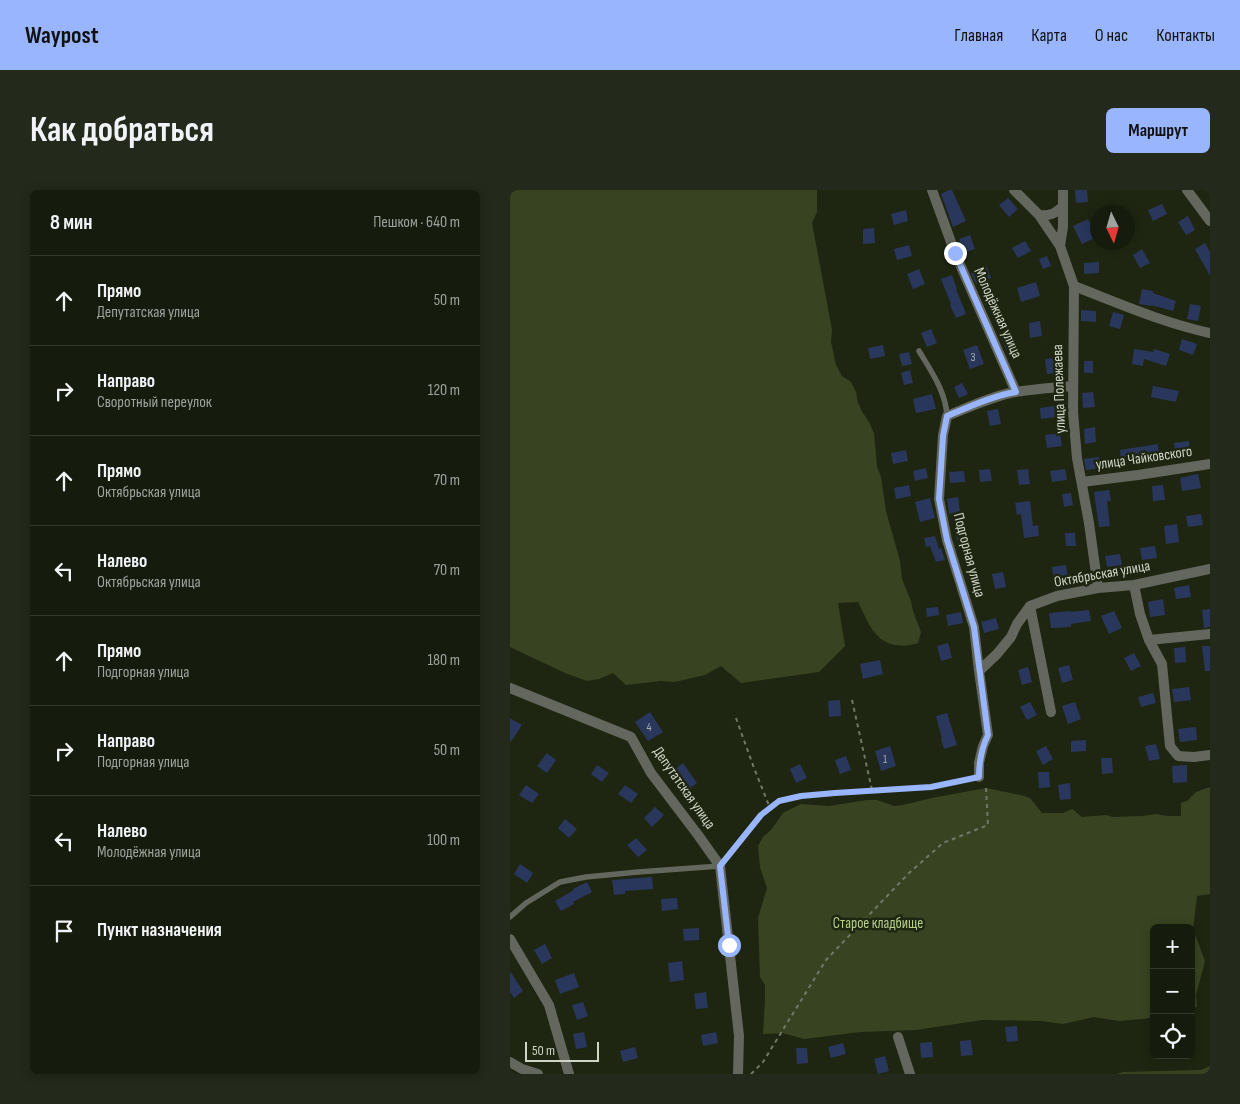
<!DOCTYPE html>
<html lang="ru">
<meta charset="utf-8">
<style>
:root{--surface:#161c0d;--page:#23291b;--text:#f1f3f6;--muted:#9ea19d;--line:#353a2e;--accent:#98b5fd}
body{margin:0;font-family:"Sofia Sans Condensed",sans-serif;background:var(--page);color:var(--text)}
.controls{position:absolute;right:15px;bottom:15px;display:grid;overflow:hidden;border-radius:8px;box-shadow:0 2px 12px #0003}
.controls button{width:45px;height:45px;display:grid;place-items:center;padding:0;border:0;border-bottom:1px solid var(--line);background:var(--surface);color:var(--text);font:25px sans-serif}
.compass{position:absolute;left:580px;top:15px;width:45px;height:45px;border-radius:50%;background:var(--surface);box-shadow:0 2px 12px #0003;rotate:175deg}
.scale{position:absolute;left:15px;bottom:12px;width:74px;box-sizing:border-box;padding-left:5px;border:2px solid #cfd4c7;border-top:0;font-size:14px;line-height:18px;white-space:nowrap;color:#cfd4c7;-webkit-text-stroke:4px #1e2611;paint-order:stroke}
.stop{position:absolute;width:15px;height:15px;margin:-11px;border:4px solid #98b5fd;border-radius:50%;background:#fff}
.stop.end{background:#98b5fd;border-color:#fff;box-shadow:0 1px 5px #0008}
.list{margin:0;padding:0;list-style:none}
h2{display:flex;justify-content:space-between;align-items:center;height:65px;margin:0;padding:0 20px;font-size:21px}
h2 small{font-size:16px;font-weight:400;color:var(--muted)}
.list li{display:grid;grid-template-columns:32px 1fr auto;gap:15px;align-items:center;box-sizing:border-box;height:90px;padding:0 20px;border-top:1px solid var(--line)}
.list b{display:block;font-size:19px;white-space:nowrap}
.list p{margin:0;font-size:16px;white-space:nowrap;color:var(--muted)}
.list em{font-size:16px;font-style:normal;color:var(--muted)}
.icon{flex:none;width:28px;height:28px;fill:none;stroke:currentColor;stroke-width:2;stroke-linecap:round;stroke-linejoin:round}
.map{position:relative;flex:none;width:700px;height:884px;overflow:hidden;border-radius:8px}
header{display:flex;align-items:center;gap:30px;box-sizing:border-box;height:70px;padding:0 25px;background:var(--accent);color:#111}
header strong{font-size:24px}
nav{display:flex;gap:28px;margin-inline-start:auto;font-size:18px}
.intro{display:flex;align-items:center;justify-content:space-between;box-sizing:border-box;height:120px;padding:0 30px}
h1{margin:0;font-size:35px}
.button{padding:12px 22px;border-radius:8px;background:var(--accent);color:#111;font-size:18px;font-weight:700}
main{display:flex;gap:30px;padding:0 30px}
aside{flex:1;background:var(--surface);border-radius:8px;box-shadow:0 2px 12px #0003}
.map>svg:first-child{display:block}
.green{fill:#384421}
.building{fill:#29375c}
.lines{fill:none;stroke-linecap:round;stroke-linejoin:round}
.path{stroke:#717867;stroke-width:2;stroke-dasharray:4 4;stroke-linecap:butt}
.service{stroke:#63675d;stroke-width:5.5}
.minor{stroke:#63675d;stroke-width:10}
.route{stroke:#98b5fd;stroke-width:6}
.labels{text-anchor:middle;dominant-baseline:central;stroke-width:5;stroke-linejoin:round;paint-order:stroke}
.number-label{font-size:12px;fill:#a6adac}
.street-label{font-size:15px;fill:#cfd4c7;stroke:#1e2611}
.park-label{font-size:15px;fill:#b7d18b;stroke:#1e2611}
</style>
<header>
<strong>Waypost</strong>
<nav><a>Главная</a><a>Карта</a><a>О нас</a><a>Контакты</a></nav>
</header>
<div class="intro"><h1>Как добраться</h1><a class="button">Маршрут</a></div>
<main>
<aside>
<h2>8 мин<small>Пешком · 640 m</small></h2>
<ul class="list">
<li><svg class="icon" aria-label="ahead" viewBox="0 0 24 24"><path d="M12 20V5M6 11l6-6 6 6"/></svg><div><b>Прямо</b><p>Депутатская улица</p></div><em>50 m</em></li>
<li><svg class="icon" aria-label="right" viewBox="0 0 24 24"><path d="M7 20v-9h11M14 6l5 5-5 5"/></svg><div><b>Направо</b><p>Своротный переулок</p></div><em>120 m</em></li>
<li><svg class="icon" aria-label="ahead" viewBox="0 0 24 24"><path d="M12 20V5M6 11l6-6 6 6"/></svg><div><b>Прямо</b><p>Октябрьская улица</p></div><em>70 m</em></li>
<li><svg class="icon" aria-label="left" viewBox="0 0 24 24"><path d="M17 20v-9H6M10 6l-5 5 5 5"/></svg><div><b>Налево</b><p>Октябрьская улица</p></div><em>70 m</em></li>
<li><svg class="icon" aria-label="ahead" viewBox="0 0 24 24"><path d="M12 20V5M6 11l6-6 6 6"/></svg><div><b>Прямо</b><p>Подгорная улица</p></div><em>180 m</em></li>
<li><svg class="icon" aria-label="right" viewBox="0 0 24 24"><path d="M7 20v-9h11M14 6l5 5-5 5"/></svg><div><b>Направо</b><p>Подгорная улица</p></div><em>50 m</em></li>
<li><svg class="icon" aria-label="left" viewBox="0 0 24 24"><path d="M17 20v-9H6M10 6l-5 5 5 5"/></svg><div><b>Налево</b><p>Молодёжная улица</p></div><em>100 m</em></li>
<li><svg class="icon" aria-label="arrive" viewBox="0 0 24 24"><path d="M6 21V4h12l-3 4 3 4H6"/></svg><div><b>Пункт назначения</b></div></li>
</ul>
</aside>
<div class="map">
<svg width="700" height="884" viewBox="0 0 700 884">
<rect width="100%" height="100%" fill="#1e2611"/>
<path class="green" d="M 0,0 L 307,0 L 307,22 L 302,33 L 322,140 L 321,152 L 326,175 L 332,186 L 341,192 L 346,202 L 348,213 L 353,223 L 359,232 L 364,243 L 367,277 L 371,287 L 376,321 L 390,371 L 392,389 L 401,411 L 403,421 L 411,442 L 408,453 C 397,456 396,456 385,455 C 363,451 357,429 348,412 L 328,413 L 335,456 L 309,482 L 231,493 L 211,476 L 195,485 L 164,492 L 151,491 L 116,495 L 103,483 L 89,489 L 77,491 L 55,483 L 0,457 Z
M 700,597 L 700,704 L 687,706 L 683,739 L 695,771 L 686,805 L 687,817 L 681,817 L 681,738 L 644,738 L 644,827 L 633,829 L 609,831 L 584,827 L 553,834 L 531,831 L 472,830 L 406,840 L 350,842 L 294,849 L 273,843 L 253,844 L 255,811 L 255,795 L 250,787 L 248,728 L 257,698 L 250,677 L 248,656 L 253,647 L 261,640 L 273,623 L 291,614 L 319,616 L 357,610 L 367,610 L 384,616 L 393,615 L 422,608 L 476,598 L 511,605 L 520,608 L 532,623 L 553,623 L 562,619 L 572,627 L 596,625 L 603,627 L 633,626 L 646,624 L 657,626 L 671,626 L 671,613 L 679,610 L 679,609 L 686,602 Z
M 700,876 L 700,884 L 607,884 L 613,882 L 691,880 Z"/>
<path class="building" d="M 439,0 L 442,0 L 456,31 L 443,37 L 431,4 Z
M 565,0 L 577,0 L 578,12 L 566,13 Z
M 498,8 L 508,19 L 499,27 L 489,15 Z
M 652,14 L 657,24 L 643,31 L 638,20 Z
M 396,20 L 398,31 L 384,35 L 381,24 Z
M 678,26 L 685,40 L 676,45 L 668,32 Z
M 578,29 L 587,47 L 572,54 L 563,36 Z
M 364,38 L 365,53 L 353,54 L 353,39 Z
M 460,45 L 465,59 L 454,63 L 449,49 Z
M 515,51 L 521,61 L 508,68 L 502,58 Z
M 695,53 L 700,62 L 700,86 L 685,59 Z
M 399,55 L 402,66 L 387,70 L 384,59 Z
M 632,59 L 640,73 L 630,78 L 623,65 Z
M 537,66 L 541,76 L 533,79 L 529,69 Z
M 589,72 L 589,83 L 574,84 L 574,73 Z
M 477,77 L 481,88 L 466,94 L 461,83 Z
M 409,79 L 415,94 L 403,99 L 397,84 Z
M 442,85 L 447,99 L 446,99 L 456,124 L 446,128 L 440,115 L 441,114 L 431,89 Z
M 526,92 L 530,106 L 511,112 L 507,98 Z
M 632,99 L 643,101 L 643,103 L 666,111 L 663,121 L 641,115 L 641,116 L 629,114 Z
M 485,103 L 490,117 L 480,121 L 474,107 Z
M 680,114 L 691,116 L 688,131 L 677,129 Z
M 571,120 L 586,121 L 586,132 L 571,131 Z
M 603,122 L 614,125 L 610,139 L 599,136 Z
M 530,131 L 532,146 L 520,148 L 519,133 Z
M 421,139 L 427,153 L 417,157 L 411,143 Z
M 501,142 L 507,156 L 496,160 L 491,146 Z
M 672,149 L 687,154 L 683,165 L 669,160 Z
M 373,155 L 375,166 L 360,169 L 358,158 Z
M 467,155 L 474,174 L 460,179 L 453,160 Z
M 624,159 L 643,162 L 644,159 L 660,164 L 656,176 L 634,169 L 633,176 L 622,174 Z
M 399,162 L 402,174 L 392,176 L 389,164 Z
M 546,168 L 548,183 L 537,184 L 535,169 Z
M 574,171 L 583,171 L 583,183 L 574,183 Z
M 400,180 L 403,193 L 394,195 L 391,183 Z
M 452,193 L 458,204 L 449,208 L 444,197 Z
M 643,196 L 669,201 L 666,212 L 641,207 Z
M 583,202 L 585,217 L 573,218 L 572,203 Z
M 422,204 L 426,219 L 406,223 L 403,209 Z
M 545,216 L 546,227 L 531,229 L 530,218 Z
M 488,219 L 491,234 L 480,236 L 477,221 Z
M 585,237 L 586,252 L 575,254 L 574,239 Z
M 550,243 L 552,256 L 537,258 L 535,245 Z
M 679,251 L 680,263 L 665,265 L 664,253 Z
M 648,254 L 649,266 L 611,271 L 610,260 Z
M 396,260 L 398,271 L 383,274 L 381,263 Z
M 589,267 L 590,278 L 576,280 L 574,269 Z
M 416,278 L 418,288 L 405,291 L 403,281 Z
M 480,279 L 482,291 L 470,292 L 469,280 Z
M 518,279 L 520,294 L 509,295 L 507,280 Z
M 555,279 L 557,290 L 542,292 L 540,281 Z
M 454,281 L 455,292 L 440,293 L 439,282 Z
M 688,284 L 691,298 L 672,301 L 670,288 Z
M 399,295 L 401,306 L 386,309 L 384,298 Z
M 653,295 L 655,310 L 643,311 L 642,296 Z
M 599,300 L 601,311 L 597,311 L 600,336 L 589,337 L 584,302 Z
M 561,303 L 563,315 L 554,317 L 552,304 Z
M 448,307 L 450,322 L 439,324 L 437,309 Z
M 420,308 L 425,328 L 410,332 L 405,312 Z
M 520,311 L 523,336 L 528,335 L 529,346 L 514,348 L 511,324 L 507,325 L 505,313 Z
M 691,324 L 693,335 L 678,337 L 676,326 Z
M 456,334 L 459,348 L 447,350 L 445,335 Z
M 667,334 L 669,352 L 656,354 L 654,336 Z
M 555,343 L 565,343 L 566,356 L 556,356 Z
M 425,346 L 429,359 L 431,358 L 435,370 L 426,372 L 420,356 L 416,357 L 414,348 Z
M 645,356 L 647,368 L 632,370 L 630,358 Z
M 610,364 L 612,375 L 597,377 L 595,366 Z
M 556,375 L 559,397 L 545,399 L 542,377 Z
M 493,382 L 496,397 L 485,399 L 482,384 Z
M 679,395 L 681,407 L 666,409 L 664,398 Z
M 653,409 L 655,425 L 640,427 L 638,412 Z
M 428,417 L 429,425 L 417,427 L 416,418 Z
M 700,419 L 700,437 L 694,438 L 692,420 Z
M 579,420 L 581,431 L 561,434 L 561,437 L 541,438 L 539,423 L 560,421 L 560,422 Z
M 604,421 L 612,438 L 599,444 L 591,426 Z
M 451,422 L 453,433 L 438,436 L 436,425 Z
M 486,428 L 489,439 L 474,443 L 471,432 Z
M 438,453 L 442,468 L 431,471 L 427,456 Z
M 692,456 L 700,456 L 700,481 L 695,481 Z
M 675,457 L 676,472 L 665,473 L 664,458 Z
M 624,463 L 631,476 L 621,481 L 614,468 Z
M 370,470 L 373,484 L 353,489 L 350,474 Z
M 559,475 L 563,490 L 552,493 L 548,478 Z
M 518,477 L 522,492 L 512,495 L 508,480 Z
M 679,497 L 681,510 L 664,512 L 662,499 Z
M 643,503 L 646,513 L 631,517 L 628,507 Z
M 330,510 L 331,526 L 319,527 L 318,511 Z
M 520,512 L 527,525 L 517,530 L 510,517 Z
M 565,512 L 571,529 L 558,534 L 552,516 Z
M 140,522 L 153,542 L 138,551 L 125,532 Z
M 437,523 L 447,555 L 434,559 L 431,549 L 432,549 L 426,526 Z
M 0,528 L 12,535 L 0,553 Z
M 686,537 L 687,550 L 670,552 L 668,539 Z
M 576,550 L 576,561 L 561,562 L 561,551 Z
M 646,554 L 650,569 L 639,571 L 635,556 Z
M 380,556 L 386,576 L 371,581 L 365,561 Z
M 536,556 L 543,569 L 533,575 L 526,561 Z
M 37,563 L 46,570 L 37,583 L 27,576 Z
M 336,566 L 341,580 L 330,584 L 325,570 Z
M 591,568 L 602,568 L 603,583 L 592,584 Z
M 173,573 L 187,593 L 173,603 L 159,584 Z
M 290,574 L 297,588 L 286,593 L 280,579 Z
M 87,575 L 99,583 L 92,592 L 81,584 Z
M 677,575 L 677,592 L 663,593 L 662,576 Z
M 528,582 L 539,582 L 540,597 L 529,598 Z
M 560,593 L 561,609 L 550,610 L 548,595 Z
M 16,595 L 29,604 L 22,613 L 9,605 Z
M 115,595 L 128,604 L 121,613 L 108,604 Z
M 145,617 L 154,625 L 142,637 L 134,628 Z
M 55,629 L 67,639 L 59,648 L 48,638 Z
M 126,648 L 137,660 L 128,667 L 117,655 Z
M 10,674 L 23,683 L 17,693 L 4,684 Z
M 142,687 L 143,699 L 115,701 L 115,704 L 104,705 L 102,690 Z
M 77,692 L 82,702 L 63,712 L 64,714 L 51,721 L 45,711 L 64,700 L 63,699 Z
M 167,708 L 168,719 L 152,721 L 151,709 Z
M 189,738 L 189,750 L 174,751 L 173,739 Z
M 35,754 L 42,768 L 32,774 L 24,760 Z
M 172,771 L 174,790 L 160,792 L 158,773 Z
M 0,781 L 13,801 L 4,808 L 0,802 Z
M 64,783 L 69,797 L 50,804 L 45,790 Z
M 196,802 L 198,818 L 186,819 L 184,804 Z
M 73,812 L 78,826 L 67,830 L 62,815 Z
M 507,836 L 508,851 L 497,852 L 495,837 Z
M 74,842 L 77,857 L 66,859 L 63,844 Z
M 206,842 L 208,853 L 193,856 L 191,845 Z
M 461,850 L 463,865 L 451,866 L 450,851 Z
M 422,852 L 423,867 L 411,868 L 410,853 Z
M 333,853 L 336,864 L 321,868 L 318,857 Z
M 125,857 L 128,868 L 113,872 L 110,861 Z
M 286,858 L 297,858 L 298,873 L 287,874 Z
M 375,866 L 379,881 L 368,884 L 364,869 Z"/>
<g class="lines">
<path class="path" d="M 342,510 L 362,600
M 226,528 L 244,578 L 260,618
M 216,668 L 251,625 L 269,611 L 291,606 L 325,603 L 421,597 L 459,590
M 241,884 L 253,872 L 316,770 L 399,683 L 433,653 L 478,635 L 476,598"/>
<path class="service" d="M 409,161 C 421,181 436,202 437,226
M 0,727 L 16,713 L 50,692 L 76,687 L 128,682 L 210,676"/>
<path class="minor" d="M 422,0 L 445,63 L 506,202
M 504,0 L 529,25 L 550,56
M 553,0 L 553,37 L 550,56 L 564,96 L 563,222 L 567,268 L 579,333 L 588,398
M 677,0 L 700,31
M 529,25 C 540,26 545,24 553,16
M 564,96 C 608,113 653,133 700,143
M 572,292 L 628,285 L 700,274
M 624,395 L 630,424 L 639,450 L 652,474 L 660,556 L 668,566 L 684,567 L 700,565
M 520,416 L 541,522
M 639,450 L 700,444
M 469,481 L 464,437 L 437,350 L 429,309 L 433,245 L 437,226 C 457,218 478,208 500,203 C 520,199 542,198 562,196
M 0,498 L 121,547 L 141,583 L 188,645 L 210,676 L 229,846 L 228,884
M 469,587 L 469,573 L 473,556 L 478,545 L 469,481 L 487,464 L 501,447 L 507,434 L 520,416 L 547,406 L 588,398 L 624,395 L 700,379
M 0,749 L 39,815 L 59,884
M 388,847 L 400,884
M 0,872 L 12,879 L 28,884"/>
</g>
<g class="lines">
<path class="route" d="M 219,755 L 210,676 L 251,625 L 269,611 L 291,606 L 325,603 L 421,597 L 469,587 C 469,572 471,559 478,545 L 464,437 L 437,350 L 429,309 L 433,246 L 437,226 C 459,217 482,206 506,202 L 445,63"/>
</g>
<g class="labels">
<g class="number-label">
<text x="463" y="167">3</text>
<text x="139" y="537">4</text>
<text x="375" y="569">1</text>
</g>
<g class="street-label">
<text transform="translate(488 123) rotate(66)">Молодёжная улица</text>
<text transform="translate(549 199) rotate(-92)">улица Полежаева</text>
<text transform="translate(634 268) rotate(-8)">улица Чайковского</text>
<text transform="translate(459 365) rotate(75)">Подгорная улица</text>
<text transform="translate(592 384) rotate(-10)">Октябрьская улица</text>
<text transform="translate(174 598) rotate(55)">Депутатская улица</text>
</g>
<g class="park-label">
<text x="368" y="733">Старое кладбище</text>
</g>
</g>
</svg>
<div class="controls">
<button>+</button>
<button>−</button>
<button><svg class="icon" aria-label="locate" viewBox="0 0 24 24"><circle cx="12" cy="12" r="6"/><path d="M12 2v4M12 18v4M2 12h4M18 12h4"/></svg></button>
</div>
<svg class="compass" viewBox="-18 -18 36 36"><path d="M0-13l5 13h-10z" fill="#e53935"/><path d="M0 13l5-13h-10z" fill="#9ea19d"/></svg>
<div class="scale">50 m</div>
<div class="stop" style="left:219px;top:755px"></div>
<div class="stop end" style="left:445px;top:63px"></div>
</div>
</main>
